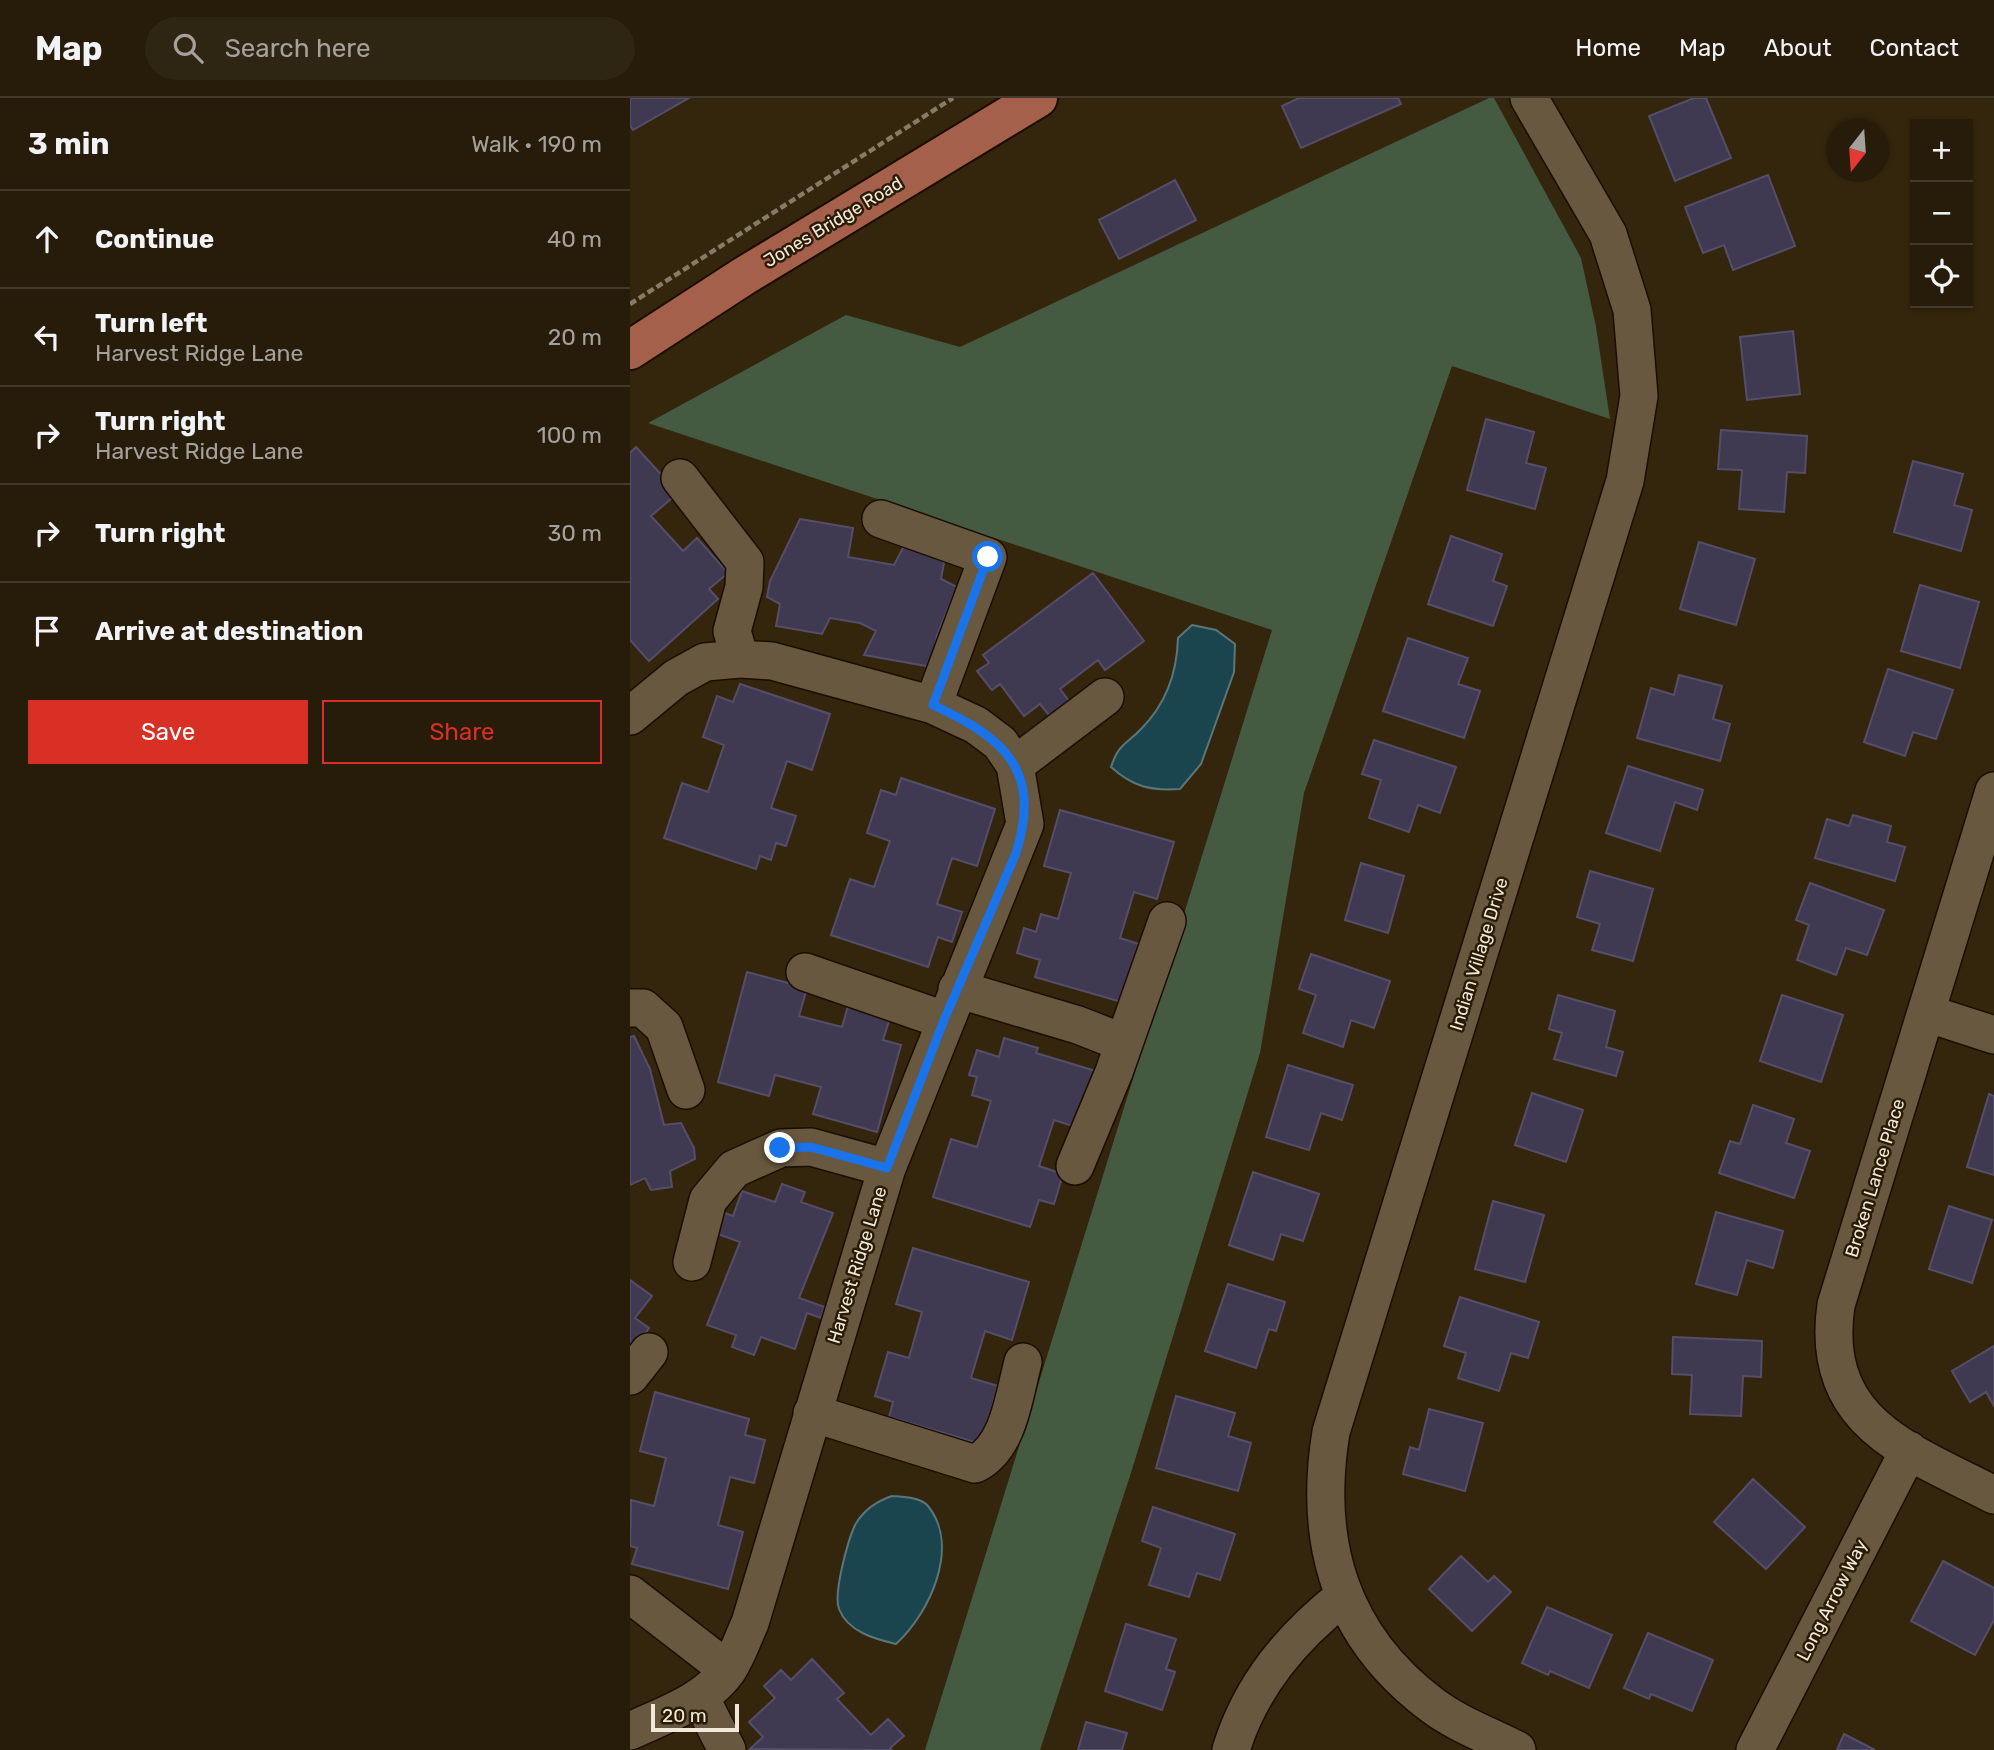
<!DOCTYPE html>
<meta charset="utf-8">
<style>
:root{--surface:#271c0a;--page:#2f2513;--text:#f1f3f6;--muted:#a4a19c;--line:#433a2b;--accent:#d93025}
body{margin:0;font-family:Rubik,sans-serif;background:var(--page);color:var(--text)}
.controls{position:absolute;right:21px;top:21px;display:grid;overflow:hidden;border-radius:0px;box-shadow:0 2px 5px #0004}
.controls button{width:63px;height:63px;display:grid;place-items:center;padding:0;border:0;border-bottom:2px solid var(--line);background:var(--surface);color:var(--text);font:35px sans-serif}
.compass{position:absolute;left:1196px;top:21px;width:63px;height:63px;border-radius:50%;background:var(--surface);box-shadow:0 2px 5px #0004;rotate:197deg}
.scale{position:absolute;left:21px;bottom:18px;width:88px;box-sizing:border-box;padding-left:7px;border:4px solid #f1e8da;border-top:0;font-size:19px;line-height:24px;white-space:nowrap;color:#f1e8da;-webkit-text-stroke:5px #2a1c04;paint-order:stroke}
.stop{position:absolute;width:21px;height:21px;margin:-16px;border:5px solid #1a73e8;border-radius:50%;background:#fff}
.stop.end{background:#1a73e8;border-color:#fff;box-shadow:0 2px 7px #0008}
.list{margin:0;padding:0;list-style:none}
h2{display:flex;justify-content:space-between;align-items:center;height:91px;margin:0;padding:0 28px;font-size:30px}
h2 small{font-size:23px;font-weight:400;color:var(--muted)}
.list li{display:grid;grid-template-columns:46px 1fr auto;gap:21px;align-items:center;box-sizing:border-box;height:98px;padding:0 28px;border-top:2px solid var(--line)}
.list b{display:block;font-size:26px;white-space:nowrap}
.list p{margin:0;font-size:23px;white-space:nowrap;color:var(--muted)}
.list em{font-size:23px;font-style:normal;color:var(--muted)}
.actions{display:flex;gap:14px;padding:21px 28px}
.actions a{flex:1;padding:16px 0;border:2px solid var(--accent);border-radius:0px;text-align:center;font-size:24px;color:var(--accent)}
.actions .main{background:var(--accent);color:#fff}
.icon{flex:none;width:38px;height:38px;fill:none;stroke:currentColor;stroke-width:2;stroke-linecap:round;stroke-linejoin:round}
.map{position:relative;flex:none;width:1364px;height:1652px;overflow:hidden}
header{display:flex;align-items:center;gap:42px;box-sizing:border-box;height:98px;padding:0 35px;background:var(--surface);border-bottom:2px solid var(--line)}
header strong{font-size:33px}
nav{display:flex;gap:38px;margin-inline-start:auto;font-size:24px}
.search{width:490px;height:63px;background:var(--page);display:flex;align-items:center;gap:18px;box-sizing:border-box;padding:0 24px;border-radius:38px;color:var(--muted);font-size:26px}
main{display:flex}
aside{flex:1;background:var(--surface)}
.map>svg:first-child{display:block}
.forest{fill:#445b42}
.water{fill:#1b454e;stroke:#5b7678;stroke-width:2}
.building{fill:#403952;stroke:#554e69;stroke-width:2}
.lines{fill:none;stroke-linecap:round;stroke-linejoin:round}
.minor-casing{stroke:#1b0e00;stroke-width:40}
.major-casing{stroke:#1b0e00;stroke-width:42}
.path{stroke:#867b66;stroke-width:4.5;stroke-dasharray:7 3.5;stroke-linecap:butt}
.minor{stroke:#68583f;stroke-width:37}
.major{stroke:#a5604c;stroke-width:38}
.route{stroke:#1a73e8;stroke-width:9}
.labels{text-anchor:middle;dominant-baseline:central;stroke-width:5;stroke-linejoin:round;paint-order:stroke}
.street-label{font-size:18px;fill:#f1e8da;stroke:#2a1c04}
</style>
<header>
<strong>Map</strong>
<div class="search"><svg class="icon" aria-label="search" viewBox="0 0 24 24"><circle cx="10" cy="10" r="6"/><path d="M15 15l6 6"/></svg>Search here</div>
<nav><a>Home</a><a>Map</a><a>About</a><a>Contact</a></nav>
</header>
<main>
<aside>
<h2>3 min<small>Walk · 190 m</small></h2>
<ul class="list">
<li><svg class="icon" aria-label="ahead" viewBox="0 0 24 24"><path d="M12 20V5M6 11l6-6 6 6"/></svg><div><b>Continue</b></div><em>40 m</em></li>
<li><svg class="icon" aria-label="left" viewBox="0 0 24 24"><path d="M17 20v-9H6M10 6l-5 5 5 5"/></svg><div><b>Turn left</b><p>Harvest Ridge Lane</p></div><em>20 m</em></li>
<li><svg class="icon" aria-label="right" viewBox="0 0 24 24"><path d="M7 20v-9h11M14 6l5 5-5 5"/></svg><div><b>Turn right</b><p>Harvest Ridge Lane</p></div><em>100 m</em></li>
<li><svg class="icon" aria-label="right" viewBox="0 0 24 24"><path d="M7 20v-9h11M14 6l5 5-5 5"/></svg><div><b>Turn right</b></div><em>30 m</em></li>
<li><svg class="icon" aria-label="arrive" viewBox="0 0 24 24"><path d="M6 21V4h12l-3 4 3 4H6"/></svg><div><b>Arrive at destination</b></div></li>
</ul>
<div class="actions"><a class="main">Save</a><a>Share</a></div>
</aside>
<div class="map">
<svg width="1364" height="1652" viewBox="0 0 1364 1652">
<rect width="100%" height="100%" fill="#34260d"/>
<path class="forest" d="M 859,0 L 864,0 L 951,160 L 966,229 L 980,321 L 822,268 L 674,695 L 630,955 L 500,1378 L 410,1652 L 295,1652 L 642,532 L 18,325 L 216,217 L 330,249 Z"/>
<path class="water" d="M 562,527 L 586,532 L 605,546 L 604,574 L 571,666 L 550,691 C 521,693 503,689 481,669 C 489,645 496,647 511,631 C 536,606 547,575 548,540 Z
M 262,1398 C 273,1399 290,1399 298,1408 C 331,1449 299,1516 266,1546 C 245,1541 218,1534 209,1511 C 203,1496 218,1442 225,1427 C 233,1413 247,1403 262,1398 Z"/>
<path class="building" d="M 0,0 L 59,0 L 3,32 L 0,27 Z
M 669,0 L 768,0 L 771,6 L 671,50 L 652,8 Z
M 1064,0 L 1076,0 L 1101,60 L 1045,83 L 1019,18 Z
M 1138,77 L 1165,148 L 1103,172 L 1094,147 L 1073,155 L 1055,109 Z
M 545,82 L 566,122 L 489,161 L 469,122 Z
M 1163,233 L 1170,296 L 1117,302 L 1110,239 Z
M 856,321 L 904,334 L 896,365 L 916,370 L 905,411 L 837,392 Z
M 1091,332 L 1177,338 L 1175,375 L 1157,374 L 1154,414 L 1109,411 L 1112,372 L 1088,371 Z
M 6,349 L 48,395 L 21,418 L 53,453 L 67,440 L 98,475 L 79,491 L 88,501 L 19,563 L 0,542 L 0,355 Z
M 1283,363 L 1333,376 L 1324,407 L 1342,412 L 1331,453 L 1264,434 Z
M 170,421 L 223,430 L 218,459 L 264,467 L 275,446 L 316,454 L 311,481 L 327,489 L 307,537 L 302,569 L 234,557 L 246,533 L 230,525 L 200,520 L 192,536 L 146,528 L 150,506 L 137,499 L 140,483 Z
M 821,438 L 872,456 L 863,483 L 877,488 L 863,528 L 798,506 Z
M 1069,444 L 1125,461 L 1106,527 L 1050,511 Z
M 463,475 L 514,543 L 475,572 L 468,562 L 430,591 L 443,608 L 423,622 L 410,606 L 394,618 L 370,586 L 362,592 L 347,573 L 359,565 L 353,557 Z
M 1290,487 L 1349,504 L 1330,570 L 1271,553 Z
M 778,540 L 838,560 L 828,586 L 850,593 L 834,640 L 753,613 Z
M 1258,571 L 1323,592 L 1306,641 L 1283,634 L 1275,658 L 1234,644 Z
M 1049,577 L 1092,588 L 1083,621 L 1100,626 L 1090,663 L 1007,640 L 1021,590 L 1044,597 Z
M 110,586 L 200,616 L 182,672 L 157,663 L 141,710 L 166,718 L 156,748 L 146,745 L 141,762 L 130,758 L 126,771 L 34,740 L 52,685 L 78,694 L 94,647 L 73,639 L 87,598 L 103,604 Z
M 744,642 L 826,669 L 810,715 L 788,707 L 779,734 L 739,720 L 751,682 L 732,676 Z
M 998,668 L 1073,692 L 1067,712 L 1045,704 L 1030,753 L 976,735 Z
M 271,680 L 365,711 L 347,768 L 322,760 L 307,806 L 332,814 L 322,844 L 308,839 L 298,869 L 201,837 L 220,781 L 244,789 L 260,743 L 237,735 L 251,692 L 266,697 Z
M 430,712 L 544,744 L 527,801 L 504,794 L 490,840 L 518,849 L 502,907 L 405,879 L 410,862 L 387,855 L 394,830 L 406,834 L 411,816 L 428,821 L 441,775 L 414,768 Z
M 1223,717 L 1261,728 L 1257,744 L 1275,749 L 1265,783 L 1185,760 L 1197,721 L 1219,728 Z
M 731,765 L 774,778 L 758,835 L 715,822 Z
M 960,773 L 1023,791 L 1003,863 L 962,852 L 970,826 L 947,819 Z
M 1180,785 L 1254,812 L 1237,857 L 1216,850 L 1206,877 L 1167,862 L 1179,827 L 1166,822 Z
M 681,856 L 760,883 L 744,930 L 721,922 L 713,949 L 673,935 L 686,897 L 669,891 Z
M 117,874 L 177,890 L 169,918 L 212,929 L 218,908 L 260,920 L 253,942 L 271,947 L 247,1034 L 183,1016 L 191,989 L 145,977 L 139,998 L 88,984 Z
M 928,897 L 985,913 L 976,949 L 993,954 L 986,978 L 924,961 L 932,935 L 919,931 Z
M 1152,897 L 1213,917 L 1191,984 L 1130,963 Z
M 4,938 L 20,971 L 34,1027 L 51,1025 L 64,1050 L 65,1061 L 40,1073 L 42,1089 L 21,1092 L 15,1080 L 0,1087 L 0,939 Z
M 374,940 L 408,950 L 406,955 L 469,974 L 452,1031 L 424,1022 L 409,1068 L 433,1076 L 424,1106 L 409,1102 L 400,1129 L 303,1099 L 321,1041 L 347,1049 L 361,1003 L 342,997 L 347,979 L 339,977 L 347,952 L 369,959 Z
M 658,967 L 723,987 L 712,1022 L 691,1015 L 679,1052 L 636,1039 Z
M 902,995 L 953,1012 L 936,1064 L 885,1047 Z
M 1359,996 L 1364,998 L 1364,1077 L 1337,1069 Z
M 1123,1007 L 1164,1021 L 1156,1045 L 1180,1053 L 1164,1100 L 1089,1075 L 1100,1043 L 1110,1046 Z
M 623,1074 L 689,1096 L 673,1143 L 651,1136 L 643,1162 L 599,1147 Z
M 152,1086 L 175,1094 L 171,1104 L 203,1115 L 169,1200 L 195,1209 L 191,1220 L 177,1215 L 165,1251 L 131,1239 L 124,1257 L 102,1249 L 106,1237 L 77,1227 L 110,1144 L 85,1135 L 92,1114 L 103,1118 L 112,1093 L 145,1104 Z
M 863,1103 L 914,1117 L 895,1184 L 845,1171 Z
M 1319,1108 L 1362,1122 L 1342,1185 L 1299,1171 Z
M 1086,1114 L 1153,1133 L 1143,1170 L 1117,1162 L 1107,1197 L 1066,1186 Z
M 283,1150 L 399,1184 L 382,1242 L 355,1233 L 341,1280 L 368,1288 L 351,1346 L 259,1319 L 263,1304 L 245,1298 L 258,1254 L 279,1260 L 292,1214 L 266,1206 Z
M 0,1182 L 22,1198 L 5,1220 L 19,1230 L 5,1249 L 0,1245 Z
M 598,1186 L 655,1204 L 646,1233 L 639,1231 L 626,1270 L 575,1253 Z
M 830,1199 L 909,1224 L 898,1260 L 881,1255 L 869,1293 L 828,1280 L 836,1255 L 814,1248 Z
M 1043,1239 L 1132,1243 L 1131,1279 L 1113,1278 L 1111,1318 L 1060,1316 L 1062,1277 L 1042,1276 Z
M 1364,1248 L 1364,1308 L 1356,1294 L 1340,1304 L 1322,1273 Z
M 25,1294 L 119,1321 L 115,1337 L 135,1342 L 124,1385 L 100,1379 L 88,1427 L 113,1434 L 98,1491 L 2,1466 L 7,1450 L 0,1448 L 1,1402 L 24,1408 L 36,1360 L 10,1353 Z
M 546,1298 L 605,1315 L 598,1338 L 621,1345 L 608,1393 L 526,1370 Z
M 799,1311 L 853,1325 L 835,1393 L 773,1376 L 780,1349 L 789,1352 Z
M 1123,1381 L 1175,1429 L 1136,1471 L 1084,1424 Z
M 523,1409 L 605,1436 L 590,1482 L 567,1475 L 559,1499 L 519,1487 L 531,1450 L 512,1443 Z
M 831,1458 L 858,1484 L 864,1478 L 881,1494 L 842,1533 L 799,1491 Z
M 1313,1463 L 1364,1490 L 1364,1522 L 1345,1557 L 1281,1523 Z
M 917,1509 L 982,1537 L 959,1590 L 920,1573 L 918,1577 L 892,1565 Z
M 496,1526 L 546,1541 L 536,1571 L 545,1574 L 532,1612 L 475,1593 Z
M 1018,1535 L 1083,1562 L 1062,1613 L 1021,1596 L 1019,1601 L 994,1590 Z
M 182,1561 L 214,1595 L 207,1601 L 241,1637 L 258,1621 L 274,1638 L 260,1650 L 262,1652 L 120,1651 L 133,1639 L 119,1624 L 145,1600 L 134,1588 L 151,1572 L 161,1582 Z
M 456,1624 L 497,1635 L 492,1652 L 448,1652 Z
M 1214,1636 L 1245,1652 L 1207,1652 Z"/>
<g class="lines">
<g class="minor-casing">
<path id="minor" d="M 50,380 L 115,464 L 114,489 L 102,533 L 110,561
M 251,421 L 358,459 L 303,607
M 0,618 L 46,580 L 75,564 L 110,561 L 142,563 L 303,607 L 346,627 L 370,645 L 385,667 L 395,726 L 257,1070 L 120,1525 C 113,1540 108,1556 99,1570 C 78,1603 34,1617 0,1633
M 385,667 L 475,599
M 1364,693 L 1206,1207 C 1189,1325 1277,1352 1364,1397
M 175,874 L 314,922
M 327,891 L 448,927 L 494,945
M 0,910 L 13,910 L 34,929 L 56,992
M 1296,915 L 1364,937
M 445,1068 L 484,974 L 537,823
M 62,1164 L 78,1102 L 104,1071 L 151,1050 L 181,1049 L 257,1070
M 0,1278 L 19,1254
M 182,1315 L 345,1366 C 379,1350 384,1297 393,1264
M 0,1496 L 98,1572
M 70,1599 L 97,1652
M 601,1652 C 621,1587 662,1539 714,1498
M 887,1652 C 860,1638 827,1626 802,1607 C 710,1538 683,1444 701,1334 L 995,383 L 1009,298 L 1002,212 L 978,136 L 899,0
M 1125,1652 L 1279,1352"/>
</g>
<g class="major-casing">
<path id="major" d="M 0,252 L 114,178 L 408,0"/>
</g>
<path class="path" d="M 0,206 L 323,0"/>
<use href="#minor" class="minor"/>
<use href="#major" class="major"/>
</g>
<g class="lines">
<path class="route" d="M 150,1050 L 181,1049 L 257,1070 L 314,922 L 386,755 C 412,671 374,640 303,607 L 358,459"/>
</g>
<g class="labels">
<g class="street-label">
<text transform="translate(203 124) rotate(-31)">Jones Bridge Road</text>
<text transform="translate(849 856) rotate(-73)">Indian Village Drive</text>
<text transform="translate(1245 1080) rotate(-73)">Broken Lance Place</text>
<text transform="translate(227 1167) rotate(-73)">Harvest Ridge Lane</text>
<text transform="translate(1202 1502) rotate(-63)">Long Arrow Way</text>
</g>
</g>
</svg>
<div class="controls">
<button>+</button>
<button>−</button>
<button><svg class="icon" aria-label="locate" viewBox="0 0 24 24"><circle cx="12" cy="12" r="6"/><path d="M12 2v4M12 18v4M2 12h4M18 12h4"/></svg></button>
</div>
<svg class="compass" viewBox="-18 -18 36 36"><path d="M0-13l5 13h-10z" fill="#e53935"/><path d="M0 13l5-13h-10z" fill="#a4a19c"/></svg>
<div class="scale">20 m</div>
<div class="stop" style="left:358px;top:459px"></div>
<div class="stop end" style="left:150px;top:1050px"></div>
</div>
</main>
